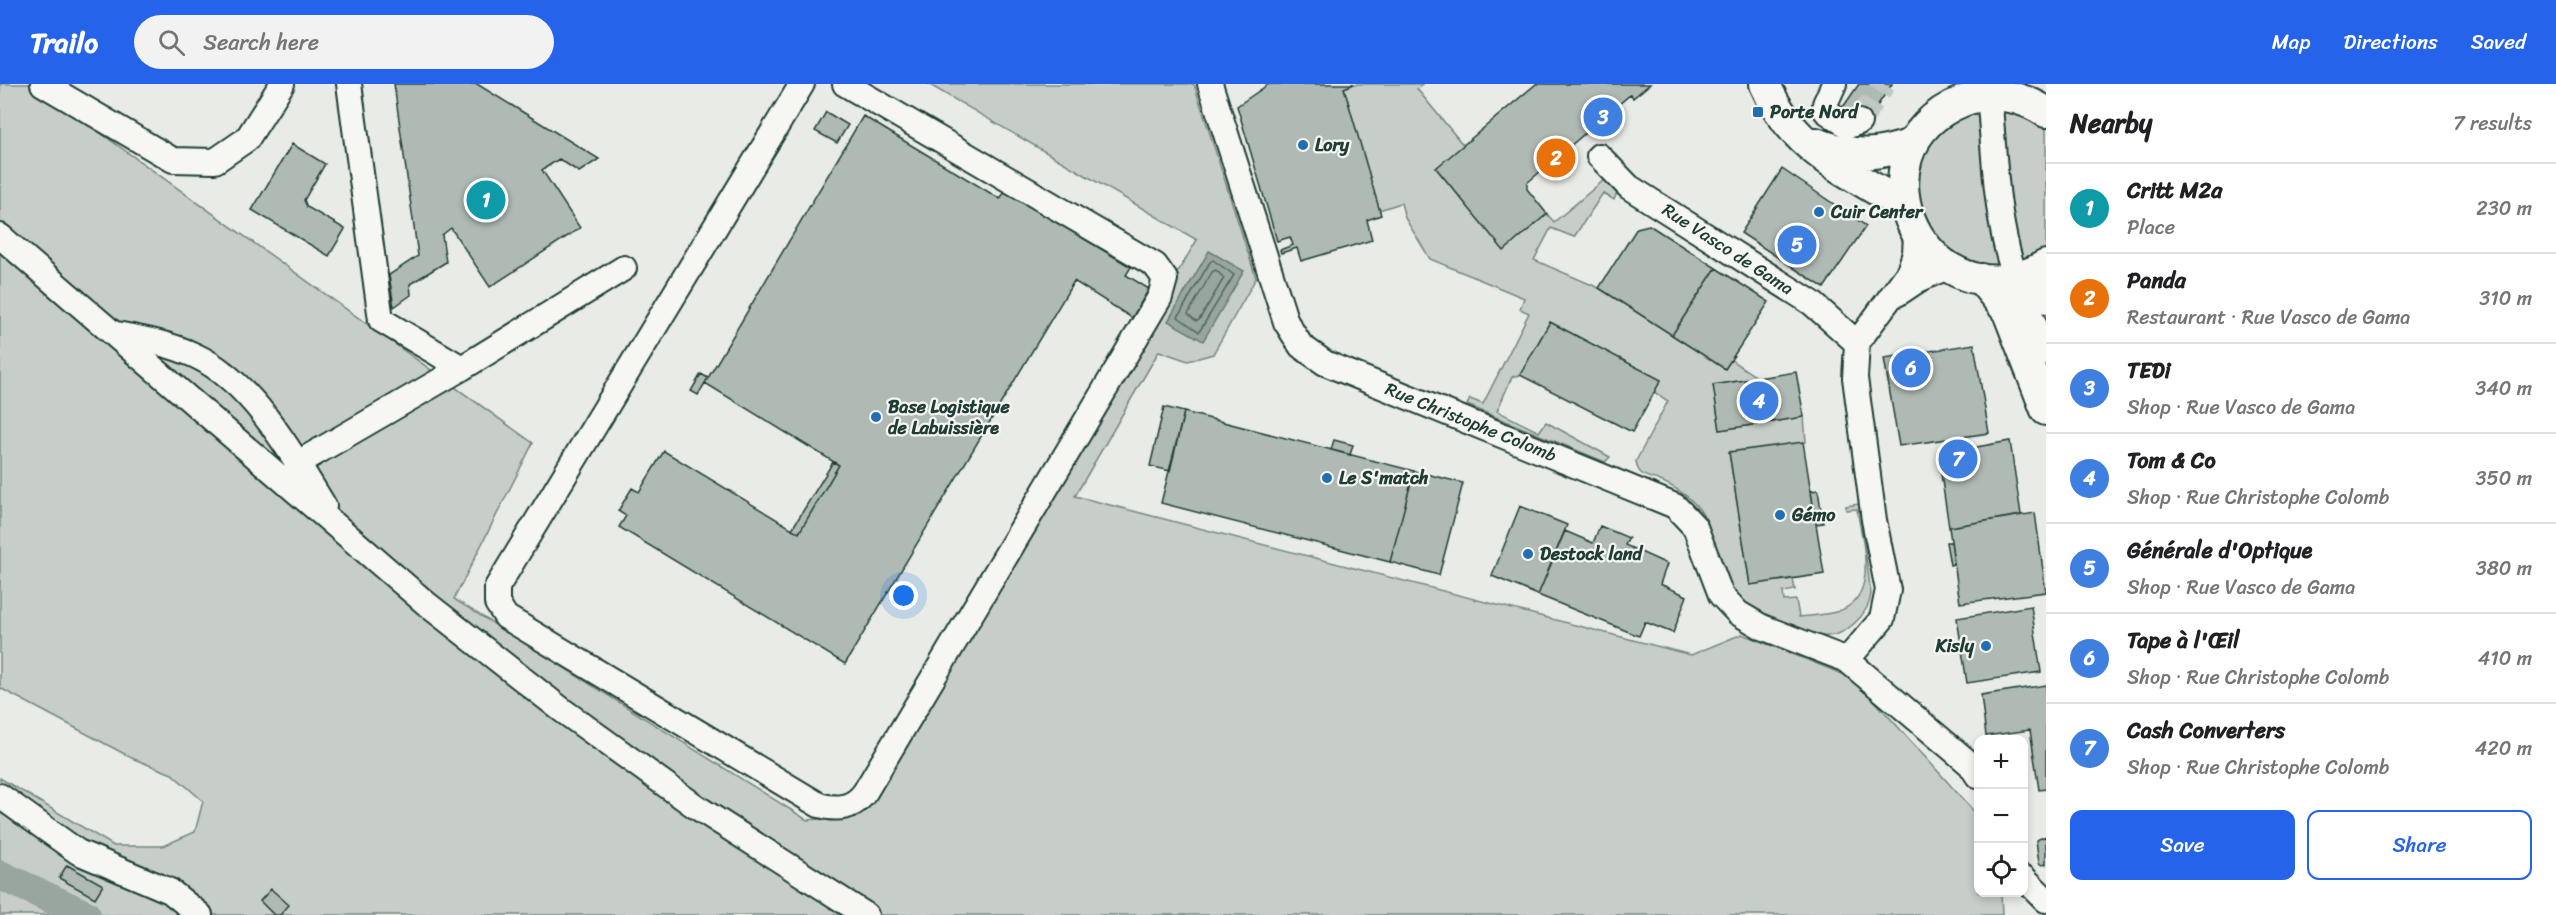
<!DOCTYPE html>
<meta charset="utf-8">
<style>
:root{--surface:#fff;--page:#f2f2f2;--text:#202124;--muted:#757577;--line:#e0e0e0;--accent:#2563eb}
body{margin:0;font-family:Sriracha,sans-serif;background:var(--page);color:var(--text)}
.controls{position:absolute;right:18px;bottom:18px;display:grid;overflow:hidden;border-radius:12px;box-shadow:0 3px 9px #0003}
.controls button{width:54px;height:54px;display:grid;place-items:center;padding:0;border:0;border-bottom:2px solid var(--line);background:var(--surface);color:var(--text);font:30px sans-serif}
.you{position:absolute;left:904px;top:512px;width:21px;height:21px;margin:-15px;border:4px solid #fff;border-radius:50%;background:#1a73e8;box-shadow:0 0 0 9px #1a73e833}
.badge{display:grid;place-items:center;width:39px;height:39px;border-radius:50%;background:var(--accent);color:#fff;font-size:20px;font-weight:700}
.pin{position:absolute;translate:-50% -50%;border:3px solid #fff;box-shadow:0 2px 6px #0006}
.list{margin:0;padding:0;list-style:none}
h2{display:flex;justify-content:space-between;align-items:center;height:78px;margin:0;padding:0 24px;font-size:26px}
h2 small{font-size:20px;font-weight:400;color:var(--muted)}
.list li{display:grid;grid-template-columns:39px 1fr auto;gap:18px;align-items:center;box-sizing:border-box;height:90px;padding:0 24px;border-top:2px solid var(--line)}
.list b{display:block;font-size:22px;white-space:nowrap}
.list p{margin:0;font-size:20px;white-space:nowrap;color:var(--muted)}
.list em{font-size:20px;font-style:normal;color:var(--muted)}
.actions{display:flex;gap:12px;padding:18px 24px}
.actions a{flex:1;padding:14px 0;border:2px solid var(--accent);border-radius:12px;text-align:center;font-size:21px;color:var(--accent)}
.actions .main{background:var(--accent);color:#fff}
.icon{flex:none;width:33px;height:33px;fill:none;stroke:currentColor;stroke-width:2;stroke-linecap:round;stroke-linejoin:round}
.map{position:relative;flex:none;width:2046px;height:831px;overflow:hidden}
header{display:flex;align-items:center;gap:36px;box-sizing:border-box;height:84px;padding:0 30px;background:var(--accent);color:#fff}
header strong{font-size:28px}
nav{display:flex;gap:33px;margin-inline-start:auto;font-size:21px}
.search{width:420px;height:54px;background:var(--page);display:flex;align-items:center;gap:15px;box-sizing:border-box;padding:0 21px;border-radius:33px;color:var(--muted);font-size:22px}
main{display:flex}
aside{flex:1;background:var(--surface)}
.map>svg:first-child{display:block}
.green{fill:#c7cec9;stroke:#73867e;stroke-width:1.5}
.water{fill:#99a6a0;stroke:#687c75;stroke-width:1.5}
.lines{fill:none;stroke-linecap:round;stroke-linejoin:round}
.shore{stroke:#50675f;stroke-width:1.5}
.river{stroke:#99a6a0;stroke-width:30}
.building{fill:#b0bab5;stroke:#1f3d34;stroke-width:1.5}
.minor-tunnel{stroke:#c1c8c3;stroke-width:24;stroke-dasharray:24 12;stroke-linecap:butt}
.minor-casing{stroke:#1f3d34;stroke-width:28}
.major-casing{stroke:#1f3d34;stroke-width:34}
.minor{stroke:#f6f6f2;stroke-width:24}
.major{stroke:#f6f6f2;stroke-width:30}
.poi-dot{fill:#1f6fb2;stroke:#f6f6f2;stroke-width:2}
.labels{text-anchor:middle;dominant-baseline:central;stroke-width:4.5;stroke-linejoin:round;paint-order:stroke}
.poi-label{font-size:18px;font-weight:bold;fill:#1f3d34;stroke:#f6f6f2;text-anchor:start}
.street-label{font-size:18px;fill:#1f3d34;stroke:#f6f6f2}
</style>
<header>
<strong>Trailo</strong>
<div class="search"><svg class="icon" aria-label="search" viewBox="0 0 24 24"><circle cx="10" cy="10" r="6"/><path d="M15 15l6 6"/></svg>Search here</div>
<nav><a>Map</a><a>Directions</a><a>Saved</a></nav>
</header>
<main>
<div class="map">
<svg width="2046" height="831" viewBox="0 0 2046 831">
<rect width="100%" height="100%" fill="#e9ebe7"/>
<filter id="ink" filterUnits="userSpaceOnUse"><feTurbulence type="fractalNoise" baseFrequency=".0167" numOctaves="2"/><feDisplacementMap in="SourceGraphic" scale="12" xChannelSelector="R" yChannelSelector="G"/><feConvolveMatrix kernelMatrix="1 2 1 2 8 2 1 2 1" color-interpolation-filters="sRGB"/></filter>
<g filter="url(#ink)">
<path class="green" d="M 0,0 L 32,0 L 533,359 L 454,515 L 807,736 L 832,734 L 852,729 L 1197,156 L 928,0 L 1194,0 L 1256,194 L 1213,270 L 1188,277 L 1159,267 L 1075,412 L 1691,571 L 1742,550 L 1855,595 L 1978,732 L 1978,808 L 2001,809 L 2002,831 L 0,831 L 0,694 L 114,762 L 163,762 L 195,748 L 203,717 L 172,690 L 134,675 L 0,604 Z
M 1354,0 L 1423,0 L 1417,5 L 1464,62 L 1436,84 L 1504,166 L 1547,130 L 1554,138 L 1604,96 L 1618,106 L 1614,116 L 1603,109 L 1574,153 L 1551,144 L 1534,176 L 1599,204 L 1725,285 L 1731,276 L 1758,294 L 1713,301 L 1720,346 L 1804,333 L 1806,358 L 1729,369 L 1750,501 L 1793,495 L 1795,506 L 1783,508 L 1784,517 L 1796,516 L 1799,533 C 1811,532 1825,531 1836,528 C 1881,515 1862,458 1857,425 L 1846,426 L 1846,422 L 1859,420 L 1871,510 C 1869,530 1845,554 1823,552 C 1805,551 1741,526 1732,511 C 1715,485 1718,450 1699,425 C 1689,412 1673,402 1658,396 C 1652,394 1645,393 1641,389 C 1637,386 1637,381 1636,377 L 1668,317 L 1654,308 L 1661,296 L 1549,239 L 1520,291 L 1512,293 L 1497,327 L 1539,348 L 1546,338 L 1610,373 L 1605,378 L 1467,321 L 1470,315 L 1483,320 L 1529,229 L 1520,225 L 1524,214 L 1430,175 L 1405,134 L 1401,119 L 1379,126 L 1344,4 Z
M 1984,24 L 2024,30 L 2046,44 L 2046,164 L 2038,171 L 2003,183 L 1976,182 L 1952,172 L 1919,132 L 1918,80 L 1930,57 L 1949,38 Z"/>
<path class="water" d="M 1209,167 L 1244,187 L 1203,257 L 1168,237 Z"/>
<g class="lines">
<path class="shore" d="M 1213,176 L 1234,191 L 1199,248 L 1178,233 L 1210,178 Z
M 1216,186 L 1224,194 L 1199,236 L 1196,237 L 1188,230 L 1212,188 Z"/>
<path class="river" d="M 0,791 L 86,831"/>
</g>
<path class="building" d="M 394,0 L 477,0 L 599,75 L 579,88 L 559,75 L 542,86 L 580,144 L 490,203 L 451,144 L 442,151 L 446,178 L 410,200 L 411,211 L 394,223 L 389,191 L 418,172 Z
M 1269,0 L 1354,0 L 1344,4 L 1381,131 L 1367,136 L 1372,156 L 1301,177 L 1297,164 L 1281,169 L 1280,166 L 1293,161 L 1290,153 L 1277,157 L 1237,22 Z
M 1536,0 L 1650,0 L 1633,14 L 1631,10 L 1527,99 L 1527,105 L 1547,130 L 1504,167 L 1436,84 Z
M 1859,0 L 1892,0 L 1867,37 L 1841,26 Z
M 826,28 L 848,41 L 837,59 L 815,47 Z
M 863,32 L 1000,115 L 1005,107 L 1131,183 L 1126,191 L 1149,205 L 1132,234 L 1074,197 L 845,580 L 619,443 L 626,432 L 618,427 L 632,404 L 639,408 L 664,367 L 799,449 L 839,381 L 705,299 Z
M 292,60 L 325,80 L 304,116 L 307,123 L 345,145 L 329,172 L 252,126 Z
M 1782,85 L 1866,142 L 1824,204 L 1741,149 Z
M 1649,141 L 1716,184 L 1672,251 L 1599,204 L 1637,144 Z
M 1716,184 L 1769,218 L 1725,285 L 1672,251 Z
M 1550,238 L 1661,296 L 1632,348 L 1520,291 Z
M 1974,260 L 1989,349 L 1899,362 L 1884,274 Z
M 1796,288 L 1804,333 L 1720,346 L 1713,301 Z
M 701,290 L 708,294 L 698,311 L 691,307 Z
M 1164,323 L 1184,328 L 1170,387 L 1150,382 Z
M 1184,328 L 1414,387 L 1390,478 L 1161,419 Z
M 1334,356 L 1353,361 L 1350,371 L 1331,366 Z
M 2010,357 L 2021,431 L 1949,443 L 1938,370 Z
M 1803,358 L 1824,490 L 1750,501 L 1729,368 Z
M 833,378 L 839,381 L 799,449 L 792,445 Z
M 1414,387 L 1463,399 L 1439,491 L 1390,478 Z
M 1818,406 L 1823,439 L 1816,440 L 1811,407 Z
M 1520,422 L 1567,441 L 1538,511 L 1492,492 Z
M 2035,429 L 2046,508 L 1960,519 L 1949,443 Z
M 1600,442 L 1629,454 L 1625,461 L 1667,480 L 1660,500 L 1687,512 L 1673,549 L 1645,538 L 1639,552 L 1538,511 L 1565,447 L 1593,459 Z
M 1946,458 L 1951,458 L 1954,480 L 1950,481 Z
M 2031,522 L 2041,588 L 1967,599 L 1957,534 Z
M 2046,601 L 2046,705 L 2039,706 L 2030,646 L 1986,652 L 1981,611 Z
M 2046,752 L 2046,780 L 2042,781 L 2039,779 L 2036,756 Z
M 67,781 L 103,801 L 95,814 L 59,794 Z
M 271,805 L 289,821 L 280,831 L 274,831 L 260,817 Z"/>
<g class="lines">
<path class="minor-tunnel" d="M 1859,38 L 1884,0"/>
<g class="minor-casing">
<path id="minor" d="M 43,0 L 173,76 L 215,77 L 247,55 L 282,0
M 349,0 L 381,236 L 462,284 L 624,184
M 802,0 L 497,503 L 497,519 L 506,533 L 819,721 C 837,726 853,725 865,708 L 1160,213 L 1165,195 L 1155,181 L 845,0
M 1210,0 L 1286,238 L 1301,262 L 1325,279 L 1675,422 L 1695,443 L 1721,511 L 1738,529 L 1762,543 L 1847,576 L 1970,680 L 1978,692
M 1834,0 L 1825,20 L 1826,27 L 1848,42 L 1859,38
M 1988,0 C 1994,57 1994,114 2008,169 C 2017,203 2033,236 2046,268
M 1599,72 L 1629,103 L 1812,219 L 1857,259
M 0,152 L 428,521 L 562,626 L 695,722 L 866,831
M 1897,210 L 1918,196 L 1947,183
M 116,250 C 143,255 171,260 196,272 C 252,298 293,371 324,422
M 298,379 L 462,284
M 1847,576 L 1882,535 L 1888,506 L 1874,436 L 1855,294 L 1857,259 L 1909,188 L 1915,169 L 1916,151
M 0,712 L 78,768 L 170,807 L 200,831
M 2024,794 L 2046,816"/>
</g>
<g class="major-casing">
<path id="major" d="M 1765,0 C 1794,68 1847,86 1905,123
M 2046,28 C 2022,12 1991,6 1963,17 C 1839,67 1928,250 2046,181
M 1816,59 C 1855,73 1875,73 1914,59
M 2046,184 L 2046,214
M 1981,195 L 2008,228 L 2046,326"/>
</g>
<use href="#minor" class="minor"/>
<use href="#major" class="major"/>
</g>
</g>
<g class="poi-dot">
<rect x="1752" y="22" width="12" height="12" rx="3"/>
<circle cx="1303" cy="61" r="6"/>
<circle cx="1819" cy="128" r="6"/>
<circle cx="876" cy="333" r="6"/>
<circle cx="1327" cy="394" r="6"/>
<circle cx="1780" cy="431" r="6"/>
<circle cx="1528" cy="470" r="6"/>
<circle cx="1986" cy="562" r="6"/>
</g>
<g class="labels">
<g class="poi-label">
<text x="1770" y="28">Porte Nord</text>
<text x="1315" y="61">Lory</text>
<text x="1831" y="128">Cuir Center</text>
<text x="888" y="323">Base Logistique<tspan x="888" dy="21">de Labuissière</tspan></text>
<text x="1339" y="394">Le S'match</text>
<text x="1792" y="431">Gémo</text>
<text x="1540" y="470">Destock land</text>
<text x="1974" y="562" text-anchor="end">Kisly</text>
</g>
<g class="street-label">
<text transform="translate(1728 165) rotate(33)">Rue Vasco de Gama</text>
<text transform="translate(1471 338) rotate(22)">Rue Christophe Colomb</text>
</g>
</g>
</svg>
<div class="controls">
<button>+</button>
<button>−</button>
<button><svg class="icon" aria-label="locate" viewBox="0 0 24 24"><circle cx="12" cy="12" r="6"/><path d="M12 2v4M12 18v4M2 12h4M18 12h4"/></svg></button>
</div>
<div class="you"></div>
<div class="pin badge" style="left:486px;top:116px;background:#0f9aa8">1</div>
<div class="pin badge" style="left:1556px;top:74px;background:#e8710a">2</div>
<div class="pin badge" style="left:1603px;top:33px;background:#3f7fe0">3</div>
<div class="pin badge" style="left:1759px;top:317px;background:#3f7fe0">4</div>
<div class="pin badge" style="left:1797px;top:161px;background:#3f7fe0">5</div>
<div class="pin badge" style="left:1911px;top:284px;background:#3f7fe0">6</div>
<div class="pin badge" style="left:1958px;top:375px;background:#3f7fe0">7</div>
</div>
<aside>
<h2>Nearby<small>7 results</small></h2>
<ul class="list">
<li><span class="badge" style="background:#0f9aa8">1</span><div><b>Critt M2a</b><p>Place</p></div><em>230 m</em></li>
<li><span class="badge" style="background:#e8710a">2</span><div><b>Panda</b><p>Restaurant · Rue Vasco de Gama</p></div><em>310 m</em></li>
<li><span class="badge" style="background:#3f7fe0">3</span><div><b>TEDi</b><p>Shop · Rue Vasco de Gama</p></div><em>340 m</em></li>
<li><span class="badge" style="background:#3f7fe0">4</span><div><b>Tom &amp; Co</b><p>Shop · Rue Christophe Colomb</p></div><em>350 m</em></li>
<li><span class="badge" style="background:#3f7fe0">5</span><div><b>Générale d'Optique</b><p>Shop · Rue Vasco de Gama</p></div><em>380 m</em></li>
<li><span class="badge" style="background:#3f7fe0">6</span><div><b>Tape à l'Œil</b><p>Shop · Rue Christophe Colomb</p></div><em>410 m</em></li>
<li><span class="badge" style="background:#3f7fe0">7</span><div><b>Cash Converters</b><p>Shop · Rue Christophe Colomb</p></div><em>420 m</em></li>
</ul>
<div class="actions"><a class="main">Save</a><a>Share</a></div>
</aside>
</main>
